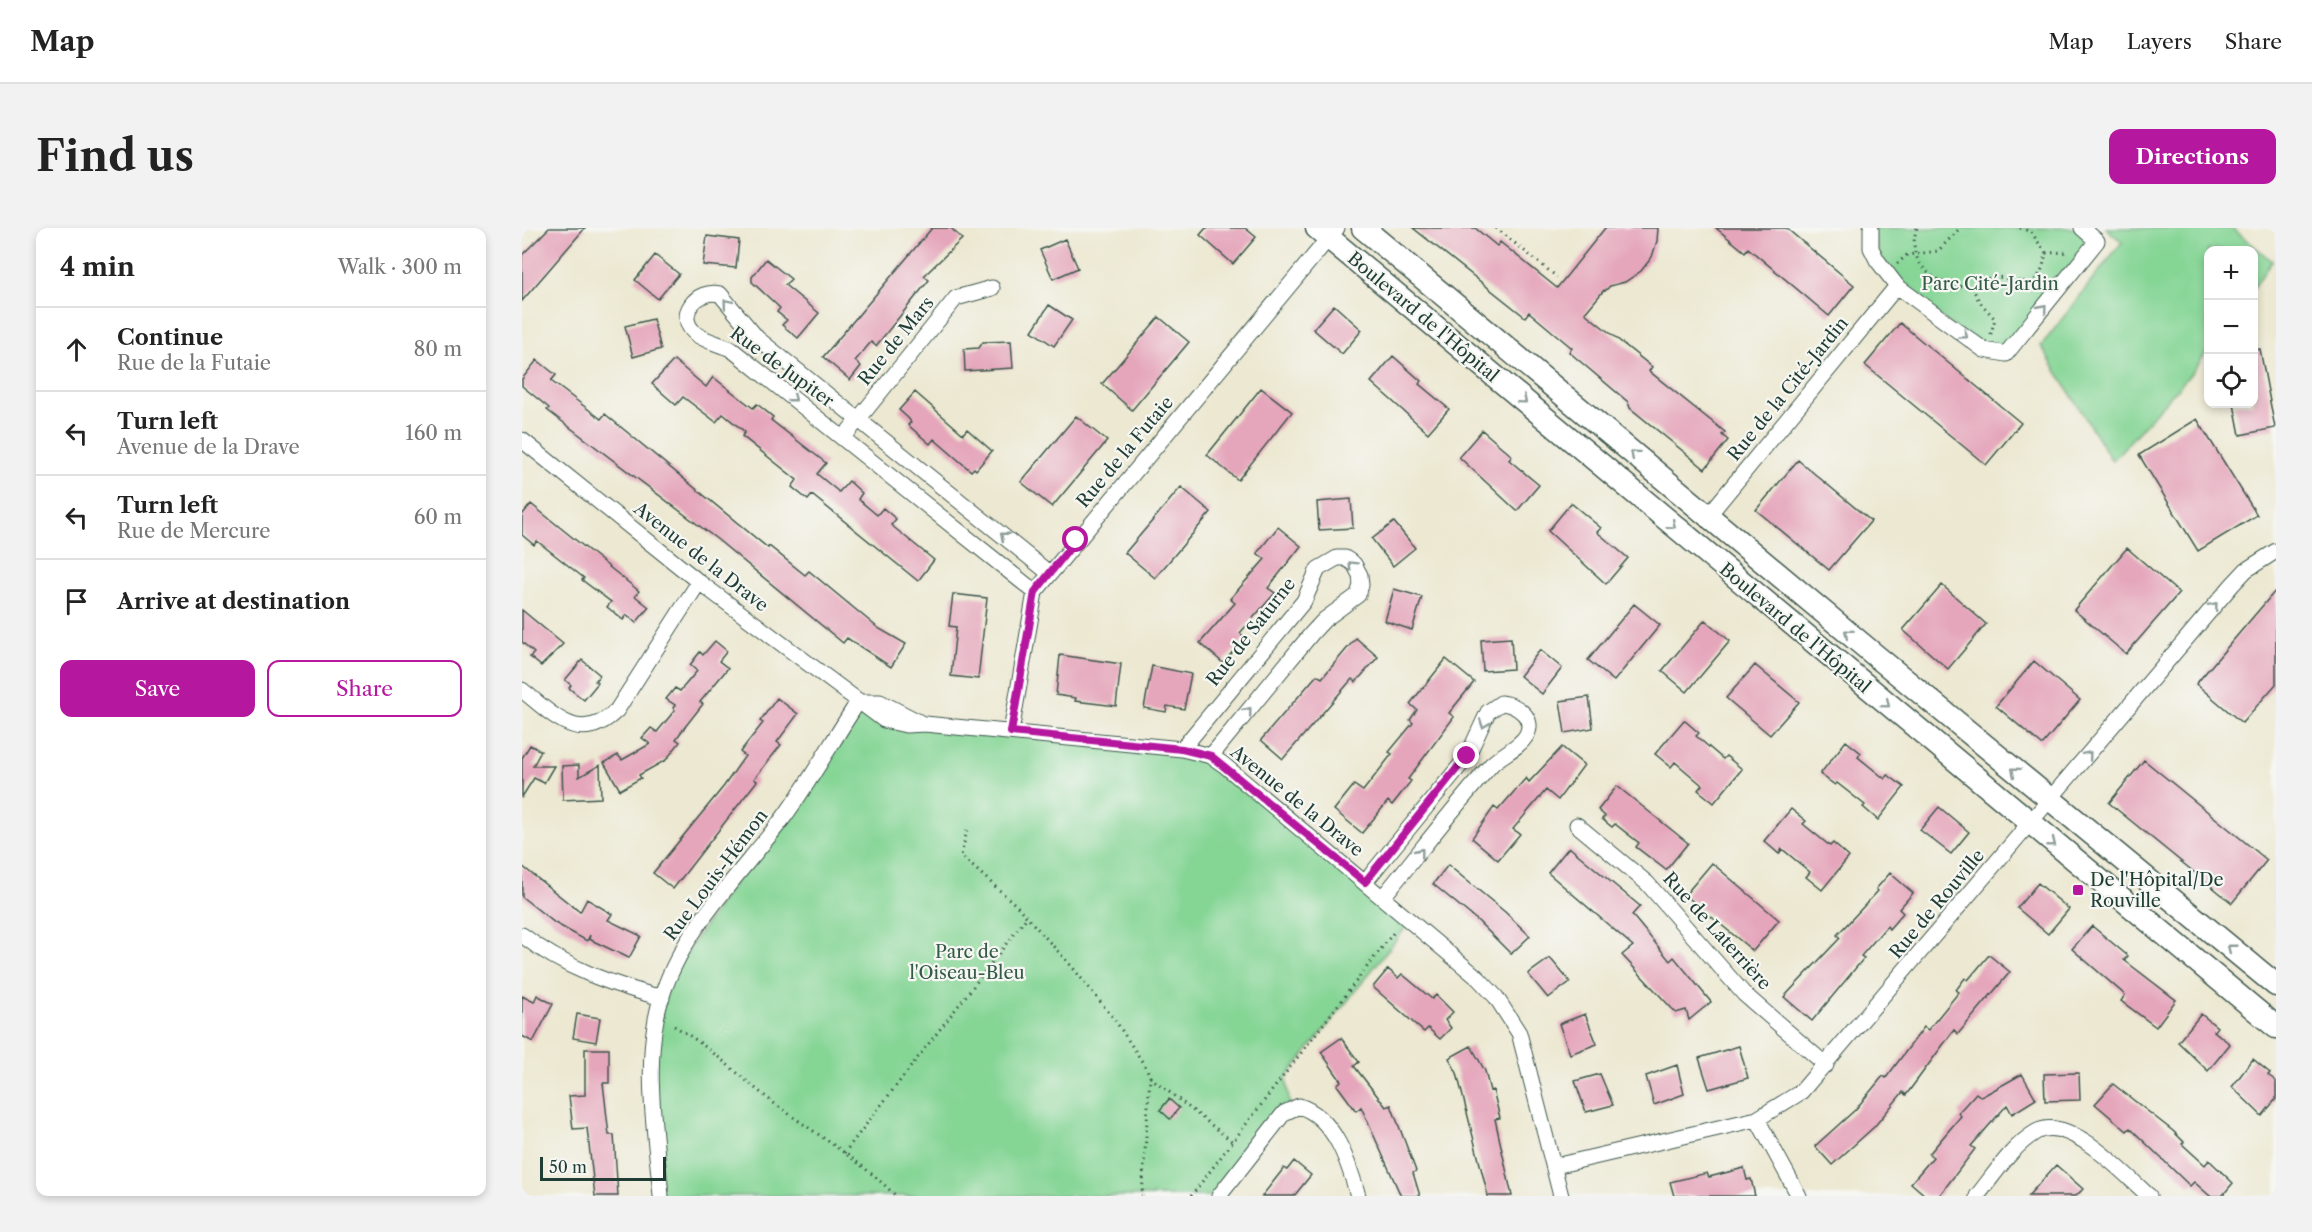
<!DOCTYPE html>
<meta charset="utf-8">
<style>
:root{--surface:#fff;--page:#f2f2f2;--text:#222;--muted:#767676;--line:#e0e0e0;--accent:#b5179e}
body{margin:0;font-family:"Libre Caslon Text",serif;background:var(--page);color:var(--text)}
.controls{position:absolute;right:18px;top:18px;display:grid;overflow:hidden;border-radius:12px;box-shadow:0 3px 9px #0003}
.controls button{width:54px;height:54px;display:grid;place-items:center;padding:0;border:0;border-bottom:2px solid var(--line);background:var(--surface);color:var(--text);font:30px sans-serif}
.scale{position:absolute;left:18px;bottom:15px;width:126px;box-sizing:border-box;padding-left:6px;border:3px solid #1f3d34;border-top:0;font-size:16px;line-height:21px;white-space:nowrap;color:#1f3d34;-webkit-text-stroke:4px #f6f6f2;paint-order:stroke}
.stop{position:absolute;width:18px;height:18px;margin:-14px;border:4px solid #b5179e;border-radius:50%;background:#fff}
.stop.end{background:#b5179e;border-color:#fff;box-shadow:0 2px 6px #0008}
.list{margin:0;padding:0;list-style:none}
h2{display:flex;justify-content:space-between;align-items:center;height:78px;margin:0;padding:0 24px;font-size:26px}
h2 small{font-size:20px;font-weight:400;color:var(--muted)}
.list li{display:grid;grid-template-columns:39px 1fr auto;gap:18px;align-items:center;box-sizing:border-box;height:84px;padding:0 24px;border-top:2px solid var(--line)}
.list b{display:block;font-size:22px;white-space:nowrap}
.list p{margin:0;font-size:20px;white-space:nowrap;color:var(--muted)}
.list em{font-size:20px;font-style:normal;color:var(--muted)}
.actions{display:flex;gap:12px;padding:18px 24px}
.actions a{flex:1;padding:14px 0;border:2px solid var(--accent);border-radius:12px;text-align:center;font-size:21px;color:var(--accent)}
.actions .main{background:var(--accent);color:#fff}
.icon{flex:none;width:33px;height:33px;fill:none;stroke:currentColor;stroke-width:2;stroke-linecap:round;stroke-linejoin:round}
.map{position:relative;flex:none;width:1754px;height:968px;overflow:hidden;border-radius:12px}
header{display:flex;align-items:center;gap:36px;box-sizing:border-box;height:84px;padding:0 30px;background:var(--surface);border-bottom:2px solid var(--line)}
header strong{font-size:28px}
nav{display:flex;gap:33px;margin-inline-start:auto;font-size:21px}
.intro{display:flex;align-items:center;justify-content:space-between;box-sizing:border-box;height:144px;padding:0 36px}
h1{margin:0;font-size:42px}
.button{padding:15px 27px;border-radius:12px;background:var(--accent);color:#fff;font-size:21px;font-weight:700}
main{display:flex;gap:36px;padding:0 36px}
aside{flex:1;background:var(--surface);border-radius:12px;box-shadow:0 3px 9px #0003}
.map>svg:first-child{display:block}
.green{fill:#85d595;stroke:#528964;stroke-width:1.5}
.building{fill:#e5a6bb}
.lines{fill:none;stroke-linecap:round;stroke-linejoin:round}
.street-casing{stroke:#3e574c;stroke-width:17}
.secondary-casing{stroke:#3e574c;stroke-width:25}
.path{stroke:#3e574c;stroke-width:3;stroke-dasharray:1.5 4.5;stroke-linecap:butt}
.street{stroke:#fff;stroke-width:15}
.secondary{stroke:#fff;stroke-width:22}
.oneway{stroke:#8f9e9a}
.route{stroke:#b5179e;stroke-width:8}
.poi-dot{fill:#b5179e;stroke:#f6f6f2;stroke-width:2}
.labels{text-anchor:middle;dominant-baseline:central;stroke-width:4.5;stroke-linejoin:round;paint-order:stroke}
.park-label{font-size:18px;fill:#335b47;stroke:#f6f6f2}
.street-label{font-size:18px;fill:#1f3d34;stroke:#f6f6f2}
.poi-label{font-size:18px;fill:#1f3d34;stroke:#f6f6f2;text-anchor:start}
</style>
<header>
<strong>Map</strong>
<nav><a>Map</a><a>Layers</a><a>Share</a></nav>
</header>
<div class="intro"><h1>Find us</h1><a class="button">Directions</a></div>
<main>
<aside>
<h2>4 min<small>Walk · 300 m</small></h2>
<ul class="list">
<li><svg class="icon" aria-label="ahead" viewBox="0 0 24 24"><path d="M12 20V5M6 11l6-6 6 6"/></svg><div><b>Continue</b><p>Rue de la Futaie</p></div><em>80 m</em></li>
<li><svg class="icon" aria-label="left" viewBox="0 0 24 24"><path d="M17 20v-9H6M10 6l-5 5 5 5"/></svg><div><b>Turn left</b><p>Avenue de la Drave</p></div><em>160 m</em></li>
<li><svg class="icon" aria-label="left" viewBox="0 0 24 24"><path d="M17 20v-9H6M10 6l-5 5 5 5"/></svg><div><b>Turn left</b><p>Rue de Mercure</p></div><em>60 m</em></li>
<li><svg class="icon" aria-label="arrive" viewBox="0 0 24 24"><path d="M6 21V4h12l-3 4 3 4H6"/></svg><div><b>Arrive at destination</b></div></li>
</ul>
<div class="actions"><a class="main">Save</a><a>Share</a></div>
</aside>
<div class="map">
<svg width="1754" height="968" viewBox="0 0 1754 968">
<rect width="100%" height="100%" fill="#f6f6f2"/>
<filter id="ink" filterUnits="userSpaceOnUse"><feTurbulence type="fractalNoise" baseFrequency=".0167" numOctaves="2"/><feDisplacementMap in="SourceGraphic" scale="12" xChannelSelector="R" yChannelSelector="G"/><feConvolveMatrix kernelMatrix="1 2 1 2 8 2 1 2 1" color-interpolation-filters="sRGB"/></filter>
<filter id="wash" filterUnits="userSpaceOnUse"><feTurbulence type="fractalNoise" baseFrequency=".008" numOctaves="4" result="noise"/><feDisplacementMap in="SourceGraphic" scale="24" xChannelSelector="R" yChannelSelector="G"/><feGaussianBlur stdDeviation="1.35" result="paint"/><feColorMatrix in="noise" values="0 0 0 0 0 0 0 0 0 0 0 0 0 0 0 0 0 1.4 0 .05"/><feComposite in="paint" operator="in"/></filter>
<g filter="url(#wash)">
<rect width="100%" height="100%" fill="#ece8d1"/>
<path class="green" d="M 1349,0 L 1560,0 L 1575,13 L 1484,126 L 1462,122 L 1363,46 Z
M 1584,0 L 1710,0 L 1750,33 L 1732,59 L 1732,22 L 1686,22 L 1686,122 L 1672,142 L 1590,233 L 1519,118 L 1600,14 Z
M 336,474 L 353,487 L 675,524 L 889,693 L 764,850 L 768,880 L 697,968 L 139,968 L 130,831 L 147,750 Z"/>
<g id="blocks">
<path class="building" d="M 27,0 L 63,0 L 0,73 L 0,27 Z
M 410,0 L 429,0 L 440,11 L 402,48 L 407,52 L 354,118 L 349,114 L 333,133 L 339,138 L 328,152 L 301,129 Z
M 684,0 L 723,0 L 734,9 L 711,36 L 678,7 Z
M 891,0 L 953,0 L 975,18 L 978,14 L 1035,60 L 1083,0 L 1136,0 L 1135,13 L 1130,29 L 1119,43 L 1103,54 L 1088,58 L 1083,63 L 1082,62 L 1063,85 L 1130,139 L 1127,143 L 1203,204 L 1200,207 L 1206,212 L 1183,241 L 1108,180 L 1106,174 L 1047,124 L 1050,120 L 1007,84 L 1003,89 Z
M 1194,0 L 1264,0 L 1332,57 L 1307,88 L 1226,20 L 1223,24 Z
M 185,8 L 217,12 L 214,40 L 181,37 Z
M 543,11 L 556,40 L 531,51 L 518,22 Z
M 133,27 L 157,46 L 136,71 L 113,52 Z
M 244,31 L 269,51 L 263,57 L 297,85 L 276,110 L 260,97 L 265,92 L 255,84 L 258,80 L 230,54 L 230,49 Z
M 527,77 L 550,92 L 532,118 L 510,103 Z
M 812,77 L 840,102 L 820,126 L 791,101 Z
M 637,89 L 667,114 L 610,182 L 580,156 Z
M 131,91 L 139,121 L 111,129 L 103,98 Z
M 1378,95 L 1499,195 L 1464,237 L 1343,137 Z
M 489,113 L 491,140 L 443,143 L 442,121 L 457,120 L 461,114 Z
M 1738,121 L 1753,200 L 1718,207 L 1712,176 L 1731,176 L 1731,122 Z
M 871,128 L 899,153 L 897,156 L 927,181 L 906,205 L 849,154 Z
M 15,132 L 34,147 L 29,153 L 79,191 L 83,186 L 246,320 L 247,318 L 283,347 L 287,343 L 356,400 L 384,416 L 369,439 L 325,410 L 321,415 L 196,312 L 25,182 L 27,180 L 0,158 L 0,151 Z
M 152,132 L 184,159 L 191,149 L 231,180 L 235,176 L 251,189 L 249,192 L 304,235 L 295,246 L 317,264 L 327,253 L 340,265 L 336,271 L 355,287 L 361,280 L 374,291 L 369,297 L 412,332 L 396,353 L 290,267 L 286,272 L 270,259 L 275,252 L 220,208 L 223,204 L 201,186 L 194,194 L 161,169 L 154,177 L 130,156 Z
M 739,160 L 770,184 L 716,252 L 685,227 Z
M 393,164 L 441,206 L 445,201 L 470,223 L 454,242 L 452,240 L 449,243 L 412,211 L 408,216 L 386,197 L 389,194 L 386,190 L 377,182 Z
M 554,188 L 585,213 L 530,279 L 499,254 Z
M 1675,191 L 1735,287 L 1676,323 L 1617,227 Z
M 960,202 L 990,228 L 987,232 L 1017,257 L 995,283 L 937,229 Z
M 1276,232 L 1349,293 L 1307,342 L 1234,282 Z
M 659,259 L 689,284 L 633,350 L 603,325 Z
M 829,271 L 831,300 L 797,302 L 795,274 Z
M 1049,275 L 1079,300 L 1075,304 L 1106,330 L 1084,356 L 1026,303 Z
M 9,276 L 117,363 L 113,368 L 127,379 L 114,395 L 105,387 L 101,392 L 85,379 L 89,374 L 60,352 L 62,350 L 15,313 L 12,317 L 0,307 L 0,287 Z
M 872,294 L 893,320 L 871,338 L 850,311 Z
M 756,299 L 779,318 L 746,360 L 753,365 L 718,405 L 723,410 L 701,435 L 678,415 L 713,375 L 708,371 L 743,331 L 735,325 Z
M 1605,320 L 1657,365 L 1604,426 L 1552,382 Z
M 1420,357 L 1464,396 L 1426,441 L 1381,402 Z
M 872,361 L 900,369 L 890,402 L 863,393 Z
M 1754,362 L 1754,456 L 1720,495 L 1674,456 Z
M 431,366 L 465,370 L 456,451 L 429,448 L 434,399 L 427,398 Z
M 1112,376 L 1138,397 L 1092,453 L 1066,432 Z
M 0,382 L 41,416 L 19,438 L 8,429 L 12,425 L 0,414 Z
M 1183,392 L 1208,413 L 1165,464 L 1140,443 Z
M 834,410 L 856,429 L 834,454 L 830,451 L 761,531 L 739,512 L 795,447 L 800,450 Z
M 989,410 L 991,441 L 961,443 L 959,412 Z
M 193,413 L 205,423 L 197,433 L 206,440 L 178,474 L 181,476 L 159,504 L 154,511 L 158,514 L 144,532 L 117,547 L 119,550 L 98,562 L 82,535 L 96,527 L 100,532 L 128,516 L 120,510 L 129,500 L 135,504 L 153,482 L 151,480 L 153,477 L 144,471 L 153,460 L 158,463 L 175,443 L 168,437 L 178,424 L 181,427 Z
M 1018,422 L 1040,440 L 1020,466 L 998,448 Z
M 538,427 L 599,436 L 594,478 L 553,473 L 554,470 L 534,467 Z
M 924,431 L 952,454 L 927,485 L 932,489 L 886,551 L 889,553 L 870,577 L 866,573 L 840,605 L 812,582 L 832,557 L 841,563 L 870,526 L 867,524 L 891,495 L 888,492 L 895,482 L 888,476 Z
M 60,432 L 78,447 L 73,453 L 76,455 L 62,472 L 47,460 L 49,457 L 43,452 Z
M 1512,433 L 1558,472 L 1520,517 L 1474,478 Z
M 1233,437 L 1277,474 L 1248,507 L 1204,470 Z
M 630,438 L 669,446 L 662,481 L 645,478 L 644,484 L 622,480 Z
M 1067,469 L 1071,500 L 1043,505 L 1038,473 Z
M 255,470 L 276,486 L 255,514 L 259,517 L 232,551 L 235,553 L 151,661 L 131,645 L 202,558 L 223,528 L 218,524 L 241,495 L 238,493 Z
M 1162,492 L 1177,505 L 1174,508 L 1201,531 L 1204,528 L 1220,541 L 1192,575 L 1176,562 L 1180,557 L 1153,534 L 1149,539 L 1133,526 Z
M 1324,513 L 1339,525 L 1336,529 L 1363,551 L 1366,547 L 1382,559 L 1356,592 L 1341,579 L 1343,577 L 1315,555 L 1313,557 L 1298,546 Z
M 8,517 L 19,523 L 11,538 L 32,538 L 22,555 L 12,550 L 0,569 L 0,530 Z
M 1040,519 L 1062,537 L 1036,572 L 1024,562 L 991,601 L 998,606 L 976,632 L 950,610 L 972,579 L 976,582 L 1004,550 L 1007,554 Z
M 1622,532 L 1745,632 L 1710,675 L 1587,575 Z
M 57,537 L 57,549 L 78,537 L 79,570 L 41,572 L 40,538 Z
M 1095,558 L 1166,615 L 1144,642 L 1114,619 L 1117,615 L 1093,596 L 1090,599 L 1080,591 L 1083,588 L 1076,582 Z
M 1417,579 L 1447,604 L 1429,626 L 1398,602 Z
M 1269,581 L 1284,593 L 1281,596 L 1308,618 L 1311,615 L 1327,629 L 1300,662 L 1284,649 L 1288,644 L 1260,621 L 1257,626 L 1242,613 Z
M 1047,619 L 1118,678 L 1110,687 L 1148,733 L 1152,729 L 1189,774 L 1167,792 L 1164,782 L 1154,785 L 1100,727 L 1111,718 L 1026,645 Z
M 1190,635 L 1257,692 L 1231,723 L 1163,667 Z
M 926,637 L 983,684 L 1008,708 L 989,726 L 956,693 L 911,656 Z
M 0,638 L 58,684 L 65,671 L 90,686 L 86,692 L 119,708 L 107,730 L 67,711 L 68,707 L 65,713 L 33,695 L 0,669 Z
M 1368,645 L 1391,665 L 1377,681 L 1381,685 L 1367,701 L 1365,698 L 1339,728 L 1342,730 L 1290,793 L 1262,769 L 1318,710 L 1315,707 L 1356,663 L 1354,661 Z
M 1516,655 L 1547,681 L 1526,706 L 1495,680 Z
M 1570,698 L 1606,728 L 1602,732 L 1654,772 L 1634,799 L 1599,773 L 1603,767 L 1550,721 Z
M 1467,727 L 1488,744 L 1436,806 L 1432,802 L 1384,867 L 1381,864 L 1352,899 L 1310,937 L 1293,918 L 1333,882 L 1361,848 L 1364,850 L 1402,799 L 1406,802 L 1437,764 L 1434,762 L 1443,750 L 1446,752 Z
M 1028,730 L 1048,754 L 1026,770 L 1006,746 Z
M 866,741 L 876,750 L 880,746 L 910,771 L 914,767 L 931,784 L 923,792 L 929,800 L 918,811 L 906,800 L 902,804 L 851,759 Z
M 15,767 L 31,776 L 11,814 L 0,808 L 0,768 L 12,774 Z
M 55,786 L 78,790 L 74,814 L 51,810 Z
M 1063,786 L 1075,816 L 1048,826 L 1037,796 Z
M 1679,786 L 1695,799 L 1692,803 L 1708,816 L 1686,843 L 1656,814 Z
M 819,810 L 837,834 L 832,838 L 864,879 L 869,877 L 894,943 L 891,945 L 898,968 L 879,968 L 839,879 L 834,883 L 815,857 L 819,853 L 799,824 Z
M 949,818 L 963,843 L 968,863 L 971,862 L 978,890 L 973,891 L 990,968 L 966,968 L 935,845 L 927,830 Z
M 1217,818 L 1226,850 L 1187,861 L 1177,830 Z
M 63,821 L 87,821 L 87,855 L 81,855 L 87,907 L 92,907 L 96,968 L 73,968 L 65,900 L 51,901 L 47,868 L 63,867 Z
M 1731,831 L 1748,845 L 1746,847 L 1754,853 L 1754,871 L 1740,888 L 1710,859 Z
M 1155,837 L 1162,866 L 1132,877 L 1124,848 Z
M 1557,845 L 1558,872 L 1523,873 L 1522,846 Z
M 1078,846 L 1091,877 L 1064,884 L 1053,853 Z
M 1500,846 L 1514,871 L 1490,886 L 1485,877 L 1449,918 L 1453,921 L 1417,968 L 1404,968 L 1389,955 L 1411,929 L 1407,926 L 1439,888 L 1436,885 L 1454,865 L 1459,869 Z
M 1591,856 L 1651,903 L 1662,914 L 1660,916 L 1683,937 L 1687,932 L 1711,955 L 1700,968 L 1688,968 L 1672,954 L 1668,958 L 1608,900 L 1605,903 L 1573,876 Z
M 647,871 L 657,880 L 648,891 L 638,882 Z
M 772,933 L 789,947 L 772,968 L 740,968 L 762,940 L 765,942 Z
M 1534,937 L 1561,961 L 1554,968 L 1506,968 Z
M 1222,940 L 1225,952 L 1229,951 L 1233,968 L 1152,968 L 1148,954 L 1185,945 L 1187,949 Z"/>
</g>
</g>
<g filter="url(#ink)">
<use href="#blocks" fill-opacity="0" stroke="#3e574c" stroke-width="1.5"/>
<g class="lines">
<g class="street-casing">
<path id="street" d="M 1349,0 L 1349,20 L 1355,32 L 1375,58 L 1462,122 L 1484,126 L 1575,13 L 1560,0
M 322,209 L 434,70 L 470,60
M 0,212 L 177,354 L 362,492 L 384,497 L 403,496 L 660,521 L 689,528 L 702,537 L 956,750 L 974,769 L 997,805 L 1039,968
M 1186,288 L 1375,58
M 513,364 L 209,121 C 198,116 183,113 174,106 C 152,88 175,60 198,66 L 235,110 L 527,345
M 0,462 C 32,487 58,519 95,482 L 177,354
M 336,474 L 358,474 L 397,494
M 489,504 L 513,364 L 815,0
M 660,521 L 782,373 L 796,341 L 815,330 L 823,330 L 832,336 L 838,347 L 839,357 L 836,367 L 802,392 L 790,405 L 689,528
M 1055,597 L 1125,655 L 1222,766 L 1304,837
M 843,654 L 945,529 L 966,484 L 979,475 C 994,476 1015,490 1004,508 C 997,520 978,527 969,537 C 931,580 897,625 861,669
M 0,707 C 42,740 89,756 140,770
M 1235,891 L 1277,968
M 1033,938 L 1235,891 L 1279,864 L 1710,357 L 1724,342 L 1754,323
M 139,968 C 134,910 123,848 134,791 C 149,711 215,651 262,589 C 289,552 311,512 336,474
M 697,968 L 762,885 L 777,878 C 813,889 827,936 836,968
M 1455,968 C 1472,947 1490,918 1514,904 C 1547,885 1603,947 1627,968"/>
</g>
<g class="secondary-casing">
<path id="secondary" d="M 795,0 L 1754,799
M 841,0 L 1354,428 L 1754,757"/>
</g>
<path class="path" d="M 974,0 L 1035,49
M 1395,0 C 1382,35 1415,60 1447,59 C 1456,58 1463,49 1473,49 C 1502,50 1516,69 1524,25 L 1509,4 L 1498,0
M 1524,25 L 1545,24
M 1375,36 L 1385,27 L 1416,23 L 1438,0
M 1450,59 L 1457,73 L 1473,91 L 1468,109
M 445,602 L 439,628 L 494,677 L 551,740 L 593,792 L 625,841 L 628,849 L 620,968
M 152,798 C 189,819 219,850 253,876 C 294,906 338,932 374,968
M 628,849 L 711,914
M 322,925 L 505,689
M 669,968 L 872,704"/>
<use href="#street" class="street"/>
<use href="#secondary" class="secondary"/>
</g>
<defs><path id="oneway-chevron" d="M-2-3.5L2.5 0L-2 3.5" fill="none" stroke-width="1.6" stroke-linecap="round" stroke-linejoin="round" transform="scale(1.5)"/></defs>
<g class="oneway">
<use href="#oneway-chevron" transform="translate(205 75) rotate(-130)"/>
<use href="#oneway-chevron" transform="translate(1521 80) rotate(-51)"/>
<use href="#oneway-chevron" transform="translate(1442 107) rotate(36)"/>
<use href="#oneway-chevron" transform="translate(271 170) rotate(38)"/>
<use href="#oneway-chevron" transform="translate(1001 172) rotate(40)"/>
<use href="#oneway-chevron" transform="translate(1112 226) rotate(-140)"/>
<use href="#oneway-chevron" transform="translate(1150 297) rotate(40)"/>
<use href="#oneway-chevron" transform="translate(482 308) rotate(-141)"/>
<use href="#oneway-chevron" transform="translate(830 337) rotate(-135)"/>
<use href="#oneway-chevron" transform="translate(1692 378) rotate(-50)"/>
<use href="#oneway-chevron" transform="translate(1326 405) rotate(-140)"/>
<use href="#oneway-chevron" transform="translate(1364 476) rotate(40)"/>
<use href="#oneway-chevron" transform="translate(726 483) rotate(-51)"/>
<use href="#oneway-chevron" transform="translate(962 496) rotate(111)"/>
<use href="#oneway-chevron" transform="translate(1566 527) rotate(-50)"/>
<use href="#oneway-chevron" transform="translate(1493 543) rotate(-140)"/>
<use href="#oneway-chevron" transform="translate(1530 615) rotate(39)"/>
<use href="#oneway-chevron" transform="translate(898 624) rotate(-51)"/>
<use href="#oneway-chevron" transform="translate(1709 720) rotate(-141)"/>
</g>
</g>
<g class="lines" filter="url(#ink)">
<path class="route" d="M 554,312 L 513,364 L 489,504 L 660,521 L 689,528 L 843,654 L 945,528"/>
</g>
<rect class="poi-dot" x="1550" y="656" width="12" height="12" rx="3"/>
<g class="labels">
<g class="park-label">
<text x="1468" y="56">Parc Cité-Jardin</text>
<text x="445" y="724">Parc de<tspan x="445" dy="21">l'Oiseau-Bleu</tspan></text>
</g>
<g class="street-label">
<text transform="translate(901 89) rotate(40)">Boulevard de l'Hôpital</text>
<text transform="translate(374 113) rotate(-51)">Rue de Mars</text>
<text transform="translate(260 139) rotate(36)">Rue de Jupiter</text>
<text transform="translate(1266 161) rotate(-51)">Rue de la Cité-Jardin</text>
<text transform="translate(603 224) rotate(-50)">Rue de la Futaie</text>
<text transform="translate(179 329) rotate(38)">Avenue de la Drave</text>
<text transform="translate(1273 400) rotate(40)">Boulevard de l'Hôpital</text>
<text transform="translate(729 404) rotate(-52)">Rue de Saturne</text>
<text transform="translate(775 573) rotate(39)">Avenue de la Drave</text>
<text transform="translate(194 647) rotate(-53)">Rue Louis-Hémon</text>
<text transform="translate(1415 676) rotate(-50)">Rue de Rouville</text>
<text transform="translate(1195 703) rotate(48)">Rue de Laterrière</text>
</g>
<g class="poi-label">
<text x="1568" y="652">De l'Hôpital/De<tspan x="1568" dy="21">Rouville</tspan></text>
</g>
</g>
</svg>
<div class="controls">
<button>+</button>
<button>−</button>
<button><svg class="icon" aria-label="locate" viewBox="0 0 24 24"><circle cx="12" cy="12" r="6"/><path d="M12 2v4M12 18v4M2 12h4M18 12h4"/></svg></button>
</div>
<div class="scale">50 m</div>
<div class="stop" style="left:554px;top:312px"></div>
<div class="stop end" style="left:945px;top:528px"></div>
</div>
</main>
